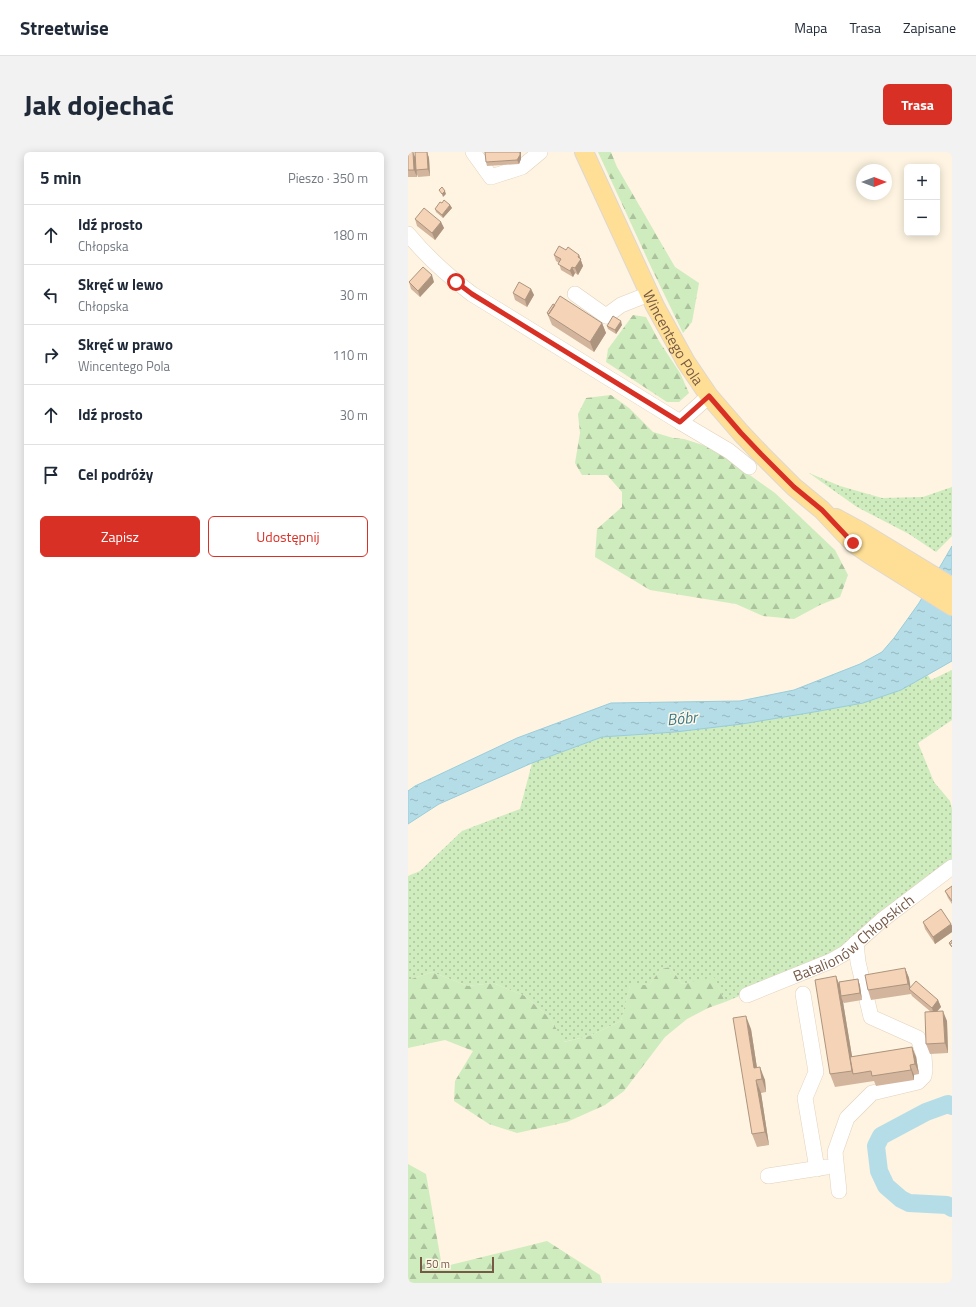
<!DOCTYPE html>
<html lang="pl">
<meta charset="utf-8">
<style>
:root{--surface:#fff;--page:#f2f2f3;--text:#1f2937;--muted:#747a83;--line:#e0e1e3;--accent:#d93025}
body{margin:0;font-family:"Titillium Web",sans-serif;background:var(--page);color:var(--text)}
.controls{position:absolute;right:12px;top:12px;display:grid;overflow:hidden;border-radius:6px;box-shadow:0 2px 10px #0003}
.controls button{width:36px;height:36px;display:grid;place-items:center;padding:0;border:0;border-bottom:1px solid var(--line);background:var(--surface);color:var(--text);font:20px sans-serif}
.compass{position:absolute;left:448px;top:12px;width:36px;height:36px;border-radius:50%;background:var(--surface);box-shadow:0 2px 10px #0003;rotate:90deg}
.scale{position:absolute;left:12px;bottom:10px;width:74px;box-sizing:border-box;padding-left:4px;border:2px solid #765a46;border-top:0;font-size:11px;line-height:14px;white-space:nowrap;color:#765a46;-webkit-text-stroke:3px #fff8e8;paint-order:stroke}
.stop{position:absolute;width:12px;height:12px;margin:-9px;border:3px solid #d93025;border-radius:50%;background:#fff}
.stop.end{background:#d93025;border-color:#fff;box-shadow:0 1px 4px #0008}
.list{margin:0;padding:0;list-style:none}
h2{display:flex;justify-content:space-between;align-items:center;height:52px;margin:0;padding:0 16px;font-size:17px}
h2 small{font-size:13px;font-weight:400;color:var(--muted)}
.list li{display:grid;grid-template-columns:26px 1fr auto;gap:12px;align-items:center;box-sizing:border-box;height:60px;padding:0 16px;border-top:1px solid var(--line)}
.list b{display:block;font-size:15px;white-space:nowrap}
.list p{margin:0;font-size:13px;white-space:nowrap;color:var(--muted)}
.list em{font-size:13px;font-style:normal;color:var(--muted)}
.actions{display:flex;gap:8px;padding:12px 16px}
.actions a{flex:1;padding:9px 0;border:1px solid var(--accent);border-radius:6px;text-align:center;font-size:14px;color:var(--accent)}
.actions .main{background:var(--accent);color:#fff}
.icon{flex:none;width:22px;height:22px;fill:none;stroke:currentColor;stroke-width:2;stroke-linecap:round;stroke-linejoin:round}
.map{position:relative;flex:none;width:544px;height:1131px;overflow:hidden;border-radius:6px}
header{display:flex;align-items:center;gap:24px;box-sizing:border-box;height:56px;padding:0 20px;background:var(--surface);border-bottom:1px solid var(--line)}
header strong{font-size:19px}
nav{display:flex;gap:22px;margin-inline-start:auto;font-size:14px}
.intro{display:flex;align-items:center;justify-content:space-between;box-sizing:border-box;height:96px;padding:0 24px}
h1{margin:0;font-size:28px}
.button{padding:10px 18px;border-radius:6px;background:var(--accent);color:#fff;font-size:14px;font-weight:700}
main{display:flex;gap:24px;padding:0 24px}
aside{flex:1;background:var(--surface);border-radius:6px;box-shadow:0 2px 10px #0003}
.map>svg:first-child{display:block}
.grass{fill:url(#grass-dots)}
.forest{fill:url(#forest-firs)}
.water{fill:url(#water-ripples);stroke:#99cddb}
.lines{fill:none;stroke-linecap:round;stroke-linejoin:round}
.river{stroke:#b4dde8;stroke-width:18}
.minor-casing{stroke:#e2d1bc;stroke-width:16}
.major-casing{stroke:#ded7d3;stroke-width:20}
.minor{stroke:#fff;stroke-width:15}
.major{stroke:#ffdf96;stroke-width:18}
.wall{fill:#d3b59d}
.shaded-wall{fill:#ac947f}
.building{fill:#f5d3b6;stroke:#ac947f}
.route{stroke:#d93025;stroke-width:5}
.labels{text-anchor:middle;dominant-baseline:central;stroke-width:3;stroke-linejoin:round;paint-order:stroke}
.street-label{font-size:15px;fill:#765a46;stroke:#fff8e8}
.water-label{font-size:16px;font-style:italic;fill:#3e7a8b;stroke:#fff8e8}
</style>
<header>
<strong>Streetwise</strong>
<nav><a>Mapa</a><a>Trasa</a><a>Zapisane</a></nav>
</header>
<div class="intro"><h1>Jak dojechać</h1><a class="button">Trasa</a></div>
<main>
<aside>
<h2>5 min<small>Pieszo · 350 m</small></h2>
<ul class="list">
<li><svg class="icon" aria-label="ahead" viewBox="0 0 24 24"><path d="M12 20V5M6 11l6-6 6 6"/></svg><div><b>Idź prosto</b><p>Chłopska</p></div><em>180 m</em></li>
<li><svg class="icon" aria-label="left" viewBox="0 0 24 24"><path d="M17 20v-9H6M10 6l-5 5 5 5"/></svg><div><b>Skręć w lewo</b><p>Chłopska</p></div><em>30 m</em></li>
<li><svg class="icon" aria-label="right" viewBox="0 0 24 24"><path d="M7 20v-9h11M14 6l5 5-5 5"/></svg><div><b>Skręć w prawo</b><p>Wincentego Pola</p></div><em>110 m</em></li>
<li><svg class="icon" aria-label="ahead" viewBox="0 0 24 24"><path d="M12 20V5M6 11l6-6 6 6"/></svg><div><b>Idź prosto</b></div><em>30 m</em></li>
<li><svg class="icon" aria-label="arrive" viewBox="0 0 24 24"><path d="M6 21V4h12l-3 4 3 4H6"/></svg><div><b>Cel podróży</b></div></li>
</ul>
<div class="actions"><a class="main">Zapisz</a><a>Udostępnij</a></div>
</aside>
<div class="map">
<svg width="544" height="1131" viewBox="0 0 544 1131">
<defs>
<pattern id="grass-dots" width="8" height="8" patternUnits="userSpaceOnUse"><rect width="8" height="8" fill="#ceecbe"/><path d="M2 2h.1M6 6h.1" fill="none" stroke="#acc29c" stroke-width="1.8" stroke-linecap="round"/></pattern>
<pattern id="forest-firs" width="22" height="20" patternUnits="userSpaceOnUse"><rect width="22" height="20" fill="#ceecbe"/><path d="M5 1l3.5 6h-7zM16 11l3.5 6h-7z" fill="#acc29c"/></pattern>
<pattern id="water-ripples" width="26" height="14" patternUnits="userSpaceOnUse"><rect width="26" height="14" fill="#b4dde8"/><path d="M2 4q2-2 4 0t4 0M15 11q2-2 4 0t4 0" fill="none" stroke="#97b6be"/></pattern>
</defs>
<rect width="100%" height="100%" fill="#fef4e1"/>
<path class="grass" d="M 401,321 L 432,334 L 474,346 L 515,345 L 544,335 L 544,384 L 528,400 L 501,382 L 449,355 Z
M 544,518 L 544,568 L 510,591 L 526,630 L 542,649 L 544,657 L 544,710 L 422,806 L 317,850 L 306,826 L 274,832 L 262,815 L 253,817 L 241,833 L 222,834 L 213,869 L 181,884 L 155,890 L 142,866 L 117,844 L 85,831 L 60,834 L 24,820 L 0,828 L 0,724 L 12,719 L 54,679 L 112,657 L 124,611 L 194,585 L 267,580 L 493,538 L 519,522 L 523,528 Z"/>
<path class="forest" d="M 190,0 L 203,0 L 209,15 L 267,115 L 291,131 L 284,170 L 275,181 L 244,117 Z
M 225,163 L 238,165 L 251,189 L 272,221 L 281,241 L 271,250 L 259,250 L 198,210 L 200,197 Z
M 203,243 L 221,256 L 245,280 L 265,286 L 276,287 L 304,296 L 367,341 L 427,398 L 440,423 L 432,445 L 412,453 L 386,467 L 355,464 L 328,452 L 242,438 L 187,405 L 189,377 L 214,355 L 214,340 L 199,323 L 174,323 L 167,311 L 172,281 L 170,262 L 178,246 Z
M 262,815 L 274,832 L 306,825 L 317,850 L 300,856 L 279,867 L 257,885 L 216,939 L 197,953 L 159,970 L 109,981 L 81,972 L 46,949 L 47,929 L 65,899 L 37,888 L 0,896 L 0,828 L 24,820 L 60,834 L 85,831 L 117,844 L 142,866 L 156,890 L 181,884 L 213,869 L 222,833 L 241,833 L 253,817 Z
M 0,1012 L 18,1022 L 34,1115 L 139,1089 L 192,1123 L 194,1131 L 0,1131 Z"/>
<path class="water" d="M 544,394 L 544,509 L 493,538 L 455,551 L 406,560 L 334,572 L 267,580 L 194,585 L 124,611 L 31,652 L 0,672 L 0,639 L 7,634 L 109,586 L 203,551 L 332,549 L 386,538 L 452,512 L 474,500 L 486,486 L 511,451 Z"/>
<g class="lines">
<path class="river" d="M 544,954 L 540,952 L 518,960 L 473,984 L 468,994 L 471,1019 L 478,1034 L 493,1047 L 501,1051 L 539,1053 L 544,1056"/>
<g class="minor-casing">
<g id="minor">
<path d="M 65,0 L 83,25 L 114,15 L 132,0"/>
<path d="M 0,82 C 19,105 40,124 64,142 L 272,270 L 301,244"/>
<path d="M 167,142 L 198,164 L 213,153 L 241,142"/>
<path d="M 272,270 L 321,299 L 341,315"/>
<path d="M 395,842 L 408,920 L 397,946 L 409,1017"/>
<path id="s1" d="M 339,843 L 423,809 L 437,801 L 474,768 L 544,715"/>
<path d="M 360,1024 L 418,1015"/>
<path d="M 431,1039 L 427,1000 L 439,966 L 464,941 L 510,930 L 516,924 L 517,918 L 516,904 L 510,886 L 463,865 L 450,810 L 448,791"/>
</g>
</g>
<g class="major-casing">
<g id="major">
<path id="s2" d="M 176,0 L 247,154 L 278,210 L 301,244 L 333,281 L 353,302 L 386,335 L 414,358 L 445,391 L 461,402 L 544,454"/>
<path d="M 428,366 L 452,379 L 544,435"/>
</g>
</g>
<use href="#minor" class="minor"/>
<use href="#major" class="major"/>
</g>
<path class="wall" d="M 0,0 L 7,5 L 19,0 L 21,6 L 22,24 L 10,25 L 8,20 L 9,25 L 0,25 Z
M 113,7 L 111,12 L 79,14 L 78,10 Z
M 34,51 L 42,53 L 44,56 L 35,66 L 28,60 L 27,57 Z
M 7,67 L 33,70 L 36,76 L 27,88 L 9,74 Z
M 158,98 L 171,103 L 175,114 L 170,123 L 167,121 L 165,125 L 153,118 L 151,111 L 148,109 L 146,103 Z
M 1,130 L 26,130 L 12,145 L 3,137 Z
M 123,137 L 126,143 L 119,155 L 107,148 L 105,141 Z
M 147,153 L 194,171 L 198,181 L 186,200 L 144,173 L 139,161 Z
M 214,173 L 208,182 L 200,177 L 199,174 Z
M 544,734 L 544,752 L 540,746 L 537,739 Z
M 515,770 L 543,772 L 544,774 L 544,780 L 527,792 L 517,777 Z
M 497,816 L 501,826 L 502,836 L 530,848 L 533,855 L 529,859 L 539,869 L 540,901 L 522,902 L 518,892 L 523,860 L 504,844 L 503,842 L 463,848 L 460,838 Z
M 450,827 L 452,834 L 454,848 L 436,851 L 435,850 L 444,905 L 504,895 L 508,905 L 511,922 L 506,923 L 506,928 L 468,934 L 466,929 L 427,935 L 422,922 L 431,830 Z
M 343,877 L 349,916 L 357,928 L 358,940 L 353,941 L 361,993 L 349,995 L 344,982 Z"/>
<path class="shaded-wall" d="M 5,0 L 8,7 L 9,25 L 6,18 Z
M 19,0 L 21,6 L 22,24 L 20,17 Z
M 112,0 L 113,0 L 113,7 L 111,12 L 109,8 Z
M 37,39 L 38,42 L 35,45 L 34,42 Z
M 42,53 L 44,56 L 35,66 L 34,63 Z
M 33,70 L 36,76 L 27,88 L 24,81 Z
M 171,103 L 175,114 L 170,123 L 167,116 L 170,105 Z
M 164,115 L 167,121 L 165,125 L 162,119 Z
M 24,123 L 26,130 L 12,145 L 10,139 Z
M 123,137 L 126,143 L 119,155 L 117,148 Z
M 213,169 L 214,173 L 208,182 L 207,178 Z
M 194,171 L 198,181 L 186,200 L 182,190 Z
M 543,772 L 544,774 L 544,780 L 527,792 L 525,785 Z
M 497,816 L 501,826 L 503,838 L 502,837 L 500,832 Z
M 428,824 L 433,837 L 433,844 L 435,850 L 447,922 L 445,922 L 444,919 Z
M 450,827 L 452,834 L 454,848 L 452,841 Z
M 530,848 L 533,855 L 526,863 L 524,856 Z
M 535,859 L 539,869 L 540,901 L 537,891 Z
M 338,864 L 343,877 L 351,929 L 346,916 Z
M 504,895 L 508,905 L 511,922 L 507,912 Z
M 502,913 L 506,923 L 506,928 L 503,918 Z
M 352,915 L 357,928 L 358,940 L 354,927 Z
M 348,928 L 353,941 L 361,993 L 357,980 Z"/>
<path class="building" d="M 0,0 L 5,0 L 6,18 L 0,18 Z
M 7,0 L 19,0 L 20,17 L 8,18 Z
M 77,0 L 112,0 L 112,3 L 109,8 L 78,10 Z
M 34,35 L 37,39 L 34,42 L 31,38 Z
M 36,48 L 42,53 L 34,63 L 27,57 L 32,50 L 34,51 Z
M 16,56 L 33,70 L 24,81 L 7,67 Z
M 151,94 L 158,98 L 160,95 L 171,103 L 170,105 L 173,107 L 167,116 L 164,115 L 162,119 L 150,112 L 153,107 L 146,103 Z
M 15,115 L 24,123 L 10,139 L 1,130 Z
M 111,130 L 123,137 L 117,148 L 105,141 Z
M 152,144 L 194,171 L 182,190 L 140,163 Z
M 145,152 L 147,153 L 141,162 L 139,161 Z
M 205,164 L 213,169 L 207,178 L 199,174 Z
M 544,734 L 544,749 L 537,739 Z
M 533,757 L 543,772 L 525,785 L 515,770 Z
M 544,788 L 544,791 L 542,792 L 544,795 L 541,791 Z
M 497,816 L 500,832 L 460,838 L 457,823 Z
M 428,824 L 444,919 L 422,922 L 407,828 Z
M 450,827 L 452,841 L 433,844 L 431,830 Z
M 508,829 L 530,848 L 524,856 L 501,837 Z
M 535,859 L 537,891 L 518,892 L 517,860 Z
M 338,864 L 346,916 L 352,915 L 354,927 L 348,928 L 357,980 L 344,982 L 325,866 Z
M 504,895 L 507,912 L 502,913 L 503,918 L 464,924 L 463,919 L 445,922 L 442,905 Z"/>
<g class="lines">
<path class="route" d="M 48,130 L 64,142 L 272,270 L 301,244 L 333,281 L 353,302 L 386,335 L 414,358 L 445,391"/>
</g>
<g class="labels">
<g class="street-label">
<text stroke="none"><textPath href="#s2" startOffset="206">Wincentego Pola</textPath></text>
<text stroke="none"><textPath href="#s1" startOffset="122">Batalionów Chłopskich</textPath></text>
</g>
<g class="water-label">
<text transform="translate(274 566) rotate(-6)">Bóbr</text>
</g>
</g>
</svg>
<div class="controls">
<button>+</button>
<button>−</button>
</div>
<svg class="compass" viewBox="-18 -18 36 36"><path d="M0-13l5 13h-10z" fill="#e53935"/><path d="M0 13l5-13h-10z" fill="#747a83"/></svg>
<div class="scale">50 m</div>
<div class="stop" style="left:48px;top:130px"></div>
<div class="stop end" style="left:445px;top:391px"></div>
</div>
</main>
